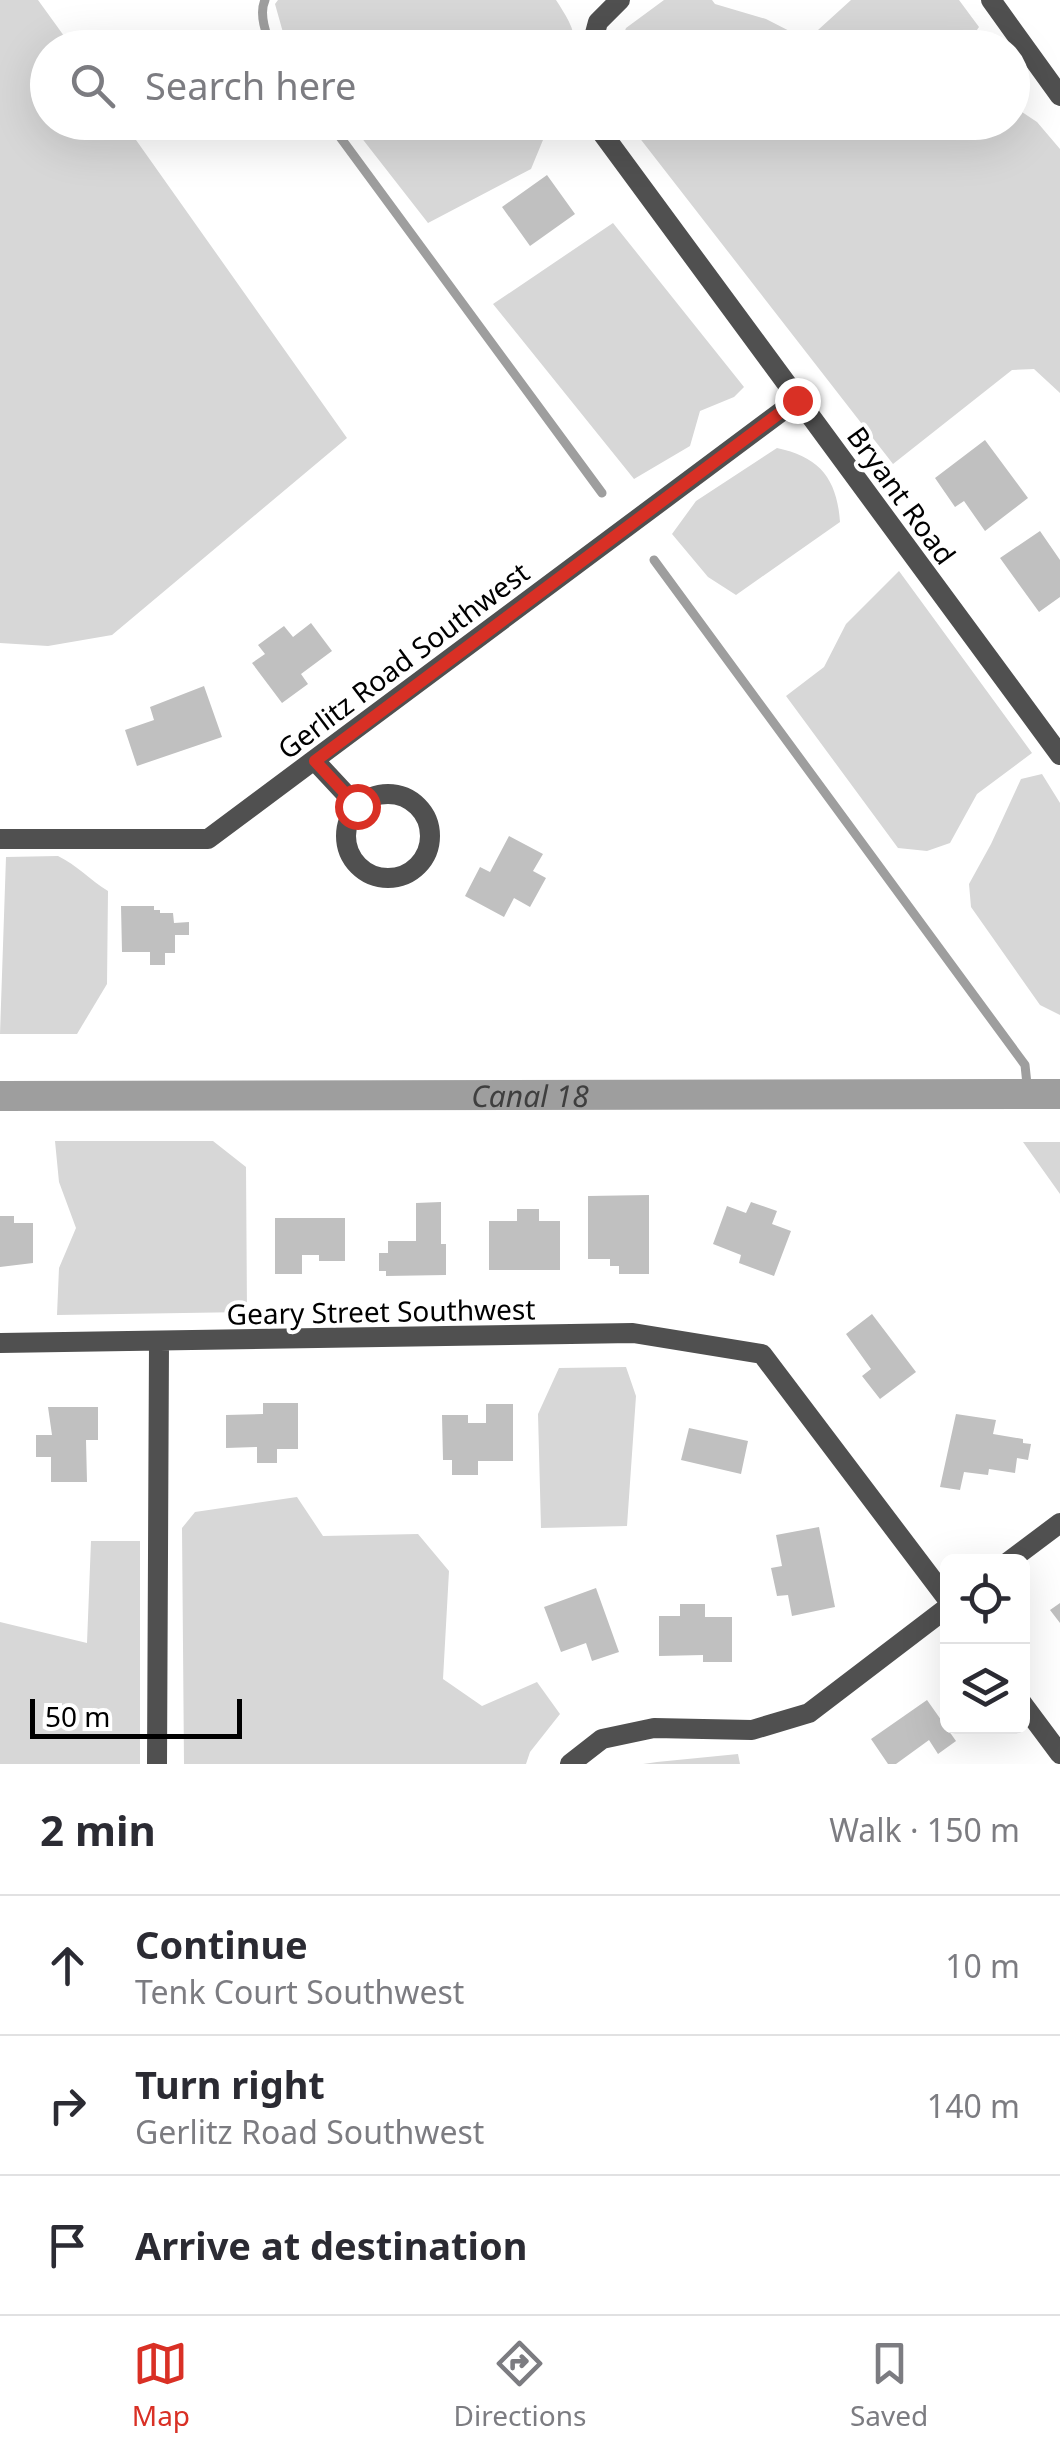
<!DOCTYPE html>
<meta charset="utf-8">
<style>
:root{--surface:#fff;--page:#f7f7f7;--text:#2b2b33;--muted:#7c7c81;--line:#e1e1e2;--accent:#d93025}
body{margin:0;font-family:"Noto Sans",sans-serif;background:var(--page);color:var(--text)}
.controls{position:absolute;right:30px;bottom:30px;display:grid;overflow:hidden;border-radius:15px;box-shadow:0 10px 40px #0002}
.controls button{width:90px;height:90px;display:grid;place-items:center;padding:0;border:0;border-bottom:2px solid var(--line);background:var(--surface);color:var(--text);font:50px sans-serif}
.scale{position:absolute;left:30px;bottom:25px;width:212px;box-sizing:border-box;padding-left:10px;border:5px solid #000;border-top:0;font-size:28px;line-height:35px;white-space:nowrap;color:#000;-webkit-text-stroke:8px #fff;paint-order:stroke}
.stop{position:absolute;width:30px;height:30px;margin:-22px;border:8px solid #d93025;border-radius:50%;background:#fff}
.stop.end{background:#d93025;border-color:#fff;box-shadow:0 2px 10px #0008}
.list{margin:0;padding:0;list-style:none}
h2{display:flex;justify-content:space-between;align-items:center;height:130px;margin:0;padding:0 40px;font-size:42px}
h2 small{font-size:32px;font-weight:400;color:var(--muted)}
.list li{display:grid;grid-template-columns:65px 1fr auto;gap:30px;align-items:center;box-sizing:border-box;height:140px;padding:0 40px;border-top:2px solid var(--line)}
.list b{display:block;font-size:38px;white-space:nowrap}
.list p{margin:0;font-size:32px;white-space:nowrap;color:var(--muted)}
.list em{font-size:32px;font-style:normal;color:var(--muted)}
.icon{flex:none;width:55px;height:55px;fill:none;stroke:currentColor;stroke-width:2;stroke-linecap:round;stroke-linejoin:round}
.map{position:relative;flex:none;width:1060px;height:1764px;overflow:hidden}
.search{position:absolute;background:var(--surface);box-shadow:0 10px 40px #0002;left:30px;right:30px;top:30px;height:110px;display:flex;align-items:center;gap:25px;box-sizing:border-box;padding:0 35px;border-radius:55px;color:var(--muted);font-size:38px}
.sheet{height:550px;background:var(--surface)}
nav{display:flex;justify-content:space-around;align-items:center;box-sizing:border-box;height:140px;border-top:2px solid var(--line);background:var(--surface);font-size:28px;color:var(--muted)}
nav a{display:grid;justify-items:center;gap:5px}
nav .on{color:var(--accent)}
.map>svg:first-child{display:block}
.green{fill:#d7d7d7}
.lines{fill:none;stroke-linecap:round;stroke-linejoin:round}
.stream{stroke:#9e9e9e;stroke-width:9}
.canal{stroke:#9e9e9e;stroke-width:30}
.building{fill:#c0c0c0}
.street{stroke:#505050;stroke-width:20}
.route{stroke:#d93025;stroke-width:12}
.labels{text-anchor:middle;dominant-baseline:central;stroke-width:8;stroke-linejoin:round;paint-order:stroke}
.street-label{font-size:28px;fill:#000;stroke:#fff}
.water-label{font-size:30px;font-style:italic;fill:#3f3f3f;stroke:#fff}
</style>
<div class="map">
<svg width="1060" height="1764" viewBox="0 0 1060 1764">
<rect width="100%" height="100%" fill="#fff"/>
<path class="green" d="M 0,0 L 38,0 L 72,47 L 48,48 L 48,122 L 124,123 L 347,438 L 112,635 L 48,646 L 0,643 Z
M 278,0 L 556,0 C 565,14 576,30 575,47 L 293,47 L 284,36 L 275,4 Z
M 664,0 L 712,0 L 715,4 L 766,19 L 807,40 L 851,0 L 959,0 L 979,27 L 965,47 L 619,47 L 626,28 Z
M 1013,106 L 1037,122 L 1060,149 L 1060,393 L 1034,369 L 1012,370 L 893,464 L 628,123 L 1012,122 Z
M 350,123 L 550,123 L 531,169 L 428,223 Z
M 613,223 L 744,387 L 734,397 L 700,411 L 690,446 L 634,479 L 493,304 Z
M 777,448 C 820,457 837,479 840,522 L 736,595 L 708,577 L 672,534 L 696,501 Z
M 899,571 L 1032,753 L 977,794 L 950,843 L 927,851 L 898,848 L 786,696 L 824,667 L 846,624 Z
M 1042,774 L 1060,803 L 1060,1015 L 1040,1005 L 971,907 L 969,884 L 991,844 L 1021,779 Z
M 58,856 C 77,865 90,880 108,891 L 107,984 L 77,1034 L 0,1034 L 6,857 Z
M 55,1141 L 213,1141 L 246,1167 L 247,1312 L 57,1315 L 59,1268 L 76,1228 L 59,1182 Z
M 1023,1142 L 1060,1142 L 1060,1194 Z
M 626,1367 L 636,1396 L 627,1526 L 541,1528 L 538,1414 L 559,1368 Z
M 297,1497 L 323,1536 L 418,1534 L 449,1571 L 443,1679 L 482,1706 L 537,1682 L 560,1714 L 530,1752 L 526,1764 L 184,1764 L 182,1528 L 195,1512 Z
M 91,1541 L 140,1541 L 140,1764 L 0,1764 L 0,1622 L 87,1643 Z
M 738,1754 L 740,1764 L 643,1764 L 657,1762 Z"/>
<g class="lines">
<path class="stream" d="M 265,0 C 259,13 265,36 274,48
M 329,122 L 602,493
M 654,560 L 1025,1065 L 1028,1094"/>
<path class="canal" id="s1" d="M 0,1096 L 1060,1094"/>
</g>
<path class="building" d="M 547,175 L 575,214 L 530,246 L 502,207 Z
M 985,440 L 1028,498 L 985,531 L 964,501 L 955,507 L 935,478 Z
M 1040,531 L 1060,560 L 1060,597 L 1039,612 L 1000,558 Z
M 311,623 L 332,651 L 301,674 L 308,684 L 282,703 L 252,663 L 265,654 L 258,645 L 284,626 L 293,637 Z
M 204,686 L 222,737 L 137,766 L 125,730 L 154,720 L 150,707 Z
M 509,836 L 543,854 L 533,871 L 546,878 L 530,907 L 514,898 L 504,917 L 465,896 L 480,867 L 490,872 Z
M 121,906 L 154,906 L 154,910 L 160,910 L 160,913 L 173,913 L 174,923 L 189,922 L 189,935 L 175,935 L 175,953 L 165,953 L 165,965 L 150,965 L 150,952 L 122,952 Z
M 649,1195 L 649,1274 L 619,1274 L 619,1266 L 610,1266 L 610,1259 L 588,1259 L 588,1196 Z
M 441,1202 L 441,1244 L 446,1244 L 446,1275 L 386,1276 L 386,1271 L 379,1271 L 379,1253 L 388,1253 L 388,1241 L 416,1241 L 416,1203 Z
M 751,1202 L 777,1211 L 772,1224 L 791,1231 L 774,1276 L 739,1263 L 741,1255 L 713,1244 L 727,1206 L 746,1213 Z
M 517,1209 L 539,1209 L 539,1221 L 560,1221 L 560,1270 L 489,1270 L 489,1221 L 517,1221 Z
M 0,1216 L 14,1216 L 14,1223 L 33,1223 L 33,1263 L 0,1267 Z
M 275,1218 L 345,1218 L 345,1261 L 319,1261 L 319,1255 L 302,1255 L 302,1274 L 275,1274 Z
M 872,1314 L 916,1372 L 880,1399 L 862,1376 L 871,1369 L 846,1334 Z
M 263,1403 L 298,1403 L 298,1449 L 277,1449 L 277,1463 L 257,1463 L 257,1447 L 226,1448 L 226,1415 L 263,1414 Z
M 486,1404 L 513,1404 L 513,1461 L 478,1461 L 478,1475 L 452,1475 L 452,1460 L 443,1460 L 442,1415 L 468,1415 L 468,1423 L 486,1423 Z
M 48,1407 L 98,1407 L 98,1440 L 86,1440 L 87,1482 L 51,1482 L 51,1457 L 36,1457 L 36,1435 L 52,1435 Z
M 956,1414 L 996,1420 L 993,1434 L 1023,1439 L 1023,1443 L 1031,1444 L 1028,1460 L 1017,1458 L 1015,1473 L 989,1469 L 988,1475 L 964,1472 L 960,1490 L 940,1487 Z
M 689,1428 L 748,1441 L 741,1474 L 681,1460 Z
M 819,1527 L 835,1607 L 792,1616 L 788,1595 L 777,1596 L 771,1568 L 782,1566 L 776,1535 Z
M 596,1588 L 619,1652 L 592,1661 L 586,1643 L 561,1652 L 544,1607 Z
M 1060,1603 L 1060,1623 L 1050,1610 Z
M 680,1604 L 705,1604 L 705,1617 L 732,1617 L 732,1662 L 703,1662 L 703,1655 L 659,1656 L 659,1616 L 680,1616 Z
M 927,1700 L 956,1741 L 938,1754 L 929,1740 L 896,1764 L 888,1764 L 871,1739 Z"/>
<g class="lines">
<path class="street" d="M 991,0 L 1060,96
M 591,48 L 598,22 L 620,0
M 594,122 L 1060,755
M 315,761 L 357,806
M346 836a42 42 0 1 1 84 0a42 42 0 1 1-84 0Z
M 0,839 L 208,839 L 797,400
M 0,1343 L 633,1333 L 762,1354 L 948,1600
M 1008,1562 L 1060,1523
M 1022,1703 L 1060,1754
M 157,1764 L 159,1343
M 570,1764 L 602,1739 L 654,1728 L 752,1730 L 809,1713 L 948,1607"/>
</g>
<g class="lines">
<path class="route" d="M 357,806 L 315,761 L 797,400"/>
</g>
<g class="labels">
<g class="street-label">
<text transform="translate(902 495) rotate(54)">Bryant Road</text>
<text transform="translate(403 660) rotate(-37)">Gerlitz Road Southwest</text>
<text transform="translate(381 1311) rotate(-1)">Geary Street Southwest</text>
</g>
<g class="water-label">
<text stroke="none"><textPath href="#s1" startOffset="530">Canal 18</textPath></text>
</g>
</g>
</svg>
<div class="controls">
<button><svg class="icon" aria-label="locate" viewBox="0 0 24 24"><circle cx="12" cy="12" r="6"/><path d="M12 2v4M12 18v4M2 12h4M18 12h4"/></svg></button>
<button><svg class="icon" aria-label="layers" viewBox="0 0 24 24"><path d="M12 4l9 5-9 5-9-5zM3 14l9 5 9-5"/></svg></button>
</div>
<div class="scale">50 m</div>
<div class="stop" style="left:357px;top:806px"></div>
<div class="stop end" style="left:797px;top:400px"></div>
<div class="search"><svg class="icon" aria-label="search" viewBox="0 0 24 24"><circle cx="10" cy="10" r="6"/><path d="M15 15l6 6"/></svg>Search here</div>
</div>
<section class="sheet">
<h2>2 min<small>Walk · 150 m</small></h2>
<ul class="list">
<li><svg class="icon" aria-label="ahead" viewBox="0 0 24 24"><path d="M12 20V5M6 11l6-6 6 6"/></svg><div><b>Continue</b><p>Tenk Court Southwest</p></div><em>10 m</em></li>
<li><svg class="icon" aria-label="right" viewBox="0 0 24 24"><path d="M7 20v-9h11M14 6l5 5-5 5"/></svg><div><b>Turn right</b><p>Gerlitz Road Southwest</p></div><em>140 m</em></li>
<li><svg class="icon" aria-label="arrive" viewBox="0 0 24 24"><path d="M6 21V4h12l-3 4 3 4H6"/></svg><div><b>Arrive at destination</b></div></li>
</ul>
</section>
<nav>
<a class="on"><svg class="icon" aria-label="map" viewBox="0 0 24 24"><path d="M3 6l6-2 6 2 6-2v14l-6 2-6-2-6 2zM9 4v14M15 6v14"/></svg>Map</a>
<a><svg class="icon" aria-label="directions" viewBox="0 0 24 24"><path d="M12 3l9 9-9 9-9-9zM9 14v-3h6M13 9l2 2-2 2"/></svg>Directions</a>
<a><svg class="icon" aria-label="saved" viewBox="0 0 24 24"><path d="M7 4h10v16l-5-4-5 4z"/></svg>Saved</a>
</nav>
